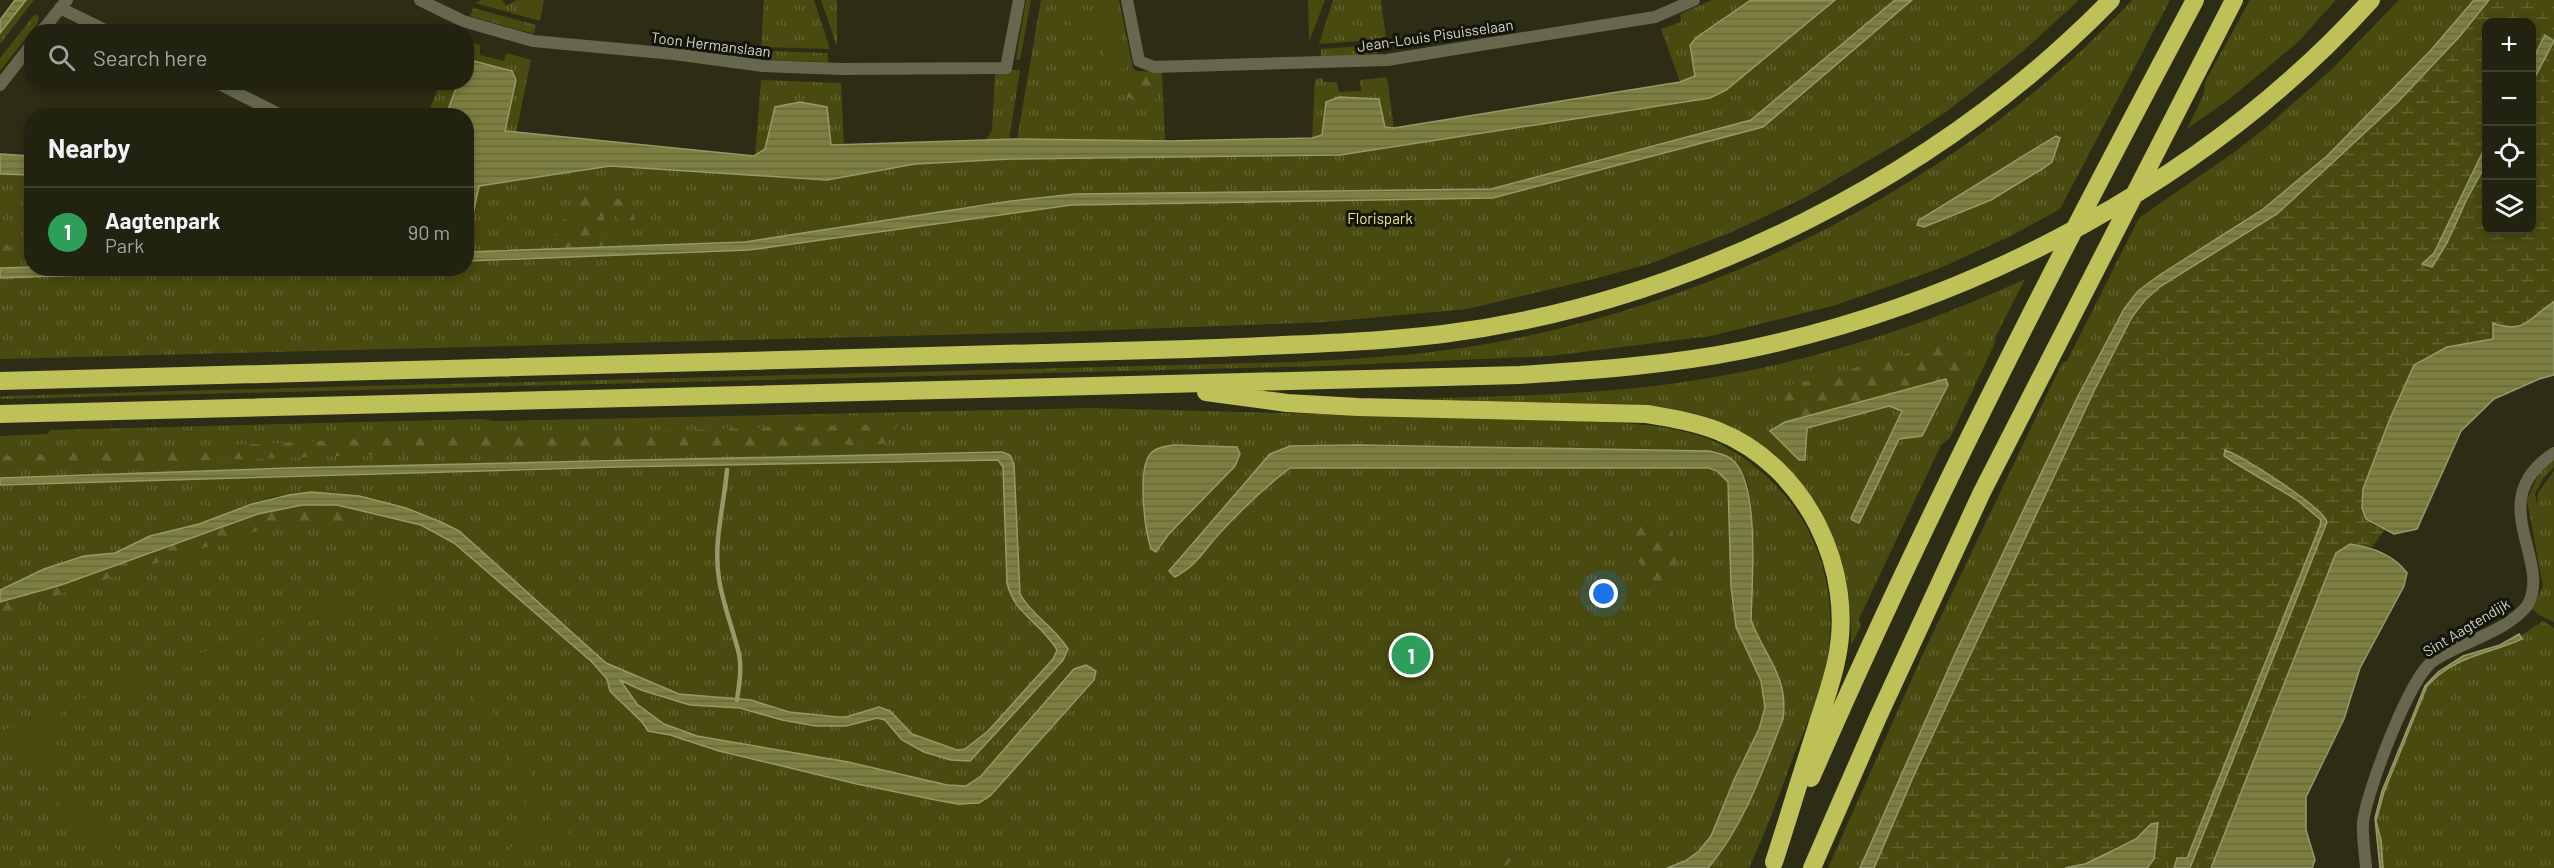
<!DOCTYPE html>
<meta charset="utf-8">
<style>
:root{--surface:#222210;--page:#2e2f1e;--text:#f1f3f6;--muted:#a2a49f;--line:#3f3f30;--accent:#1a73e8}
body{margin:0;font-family:Barlow,sans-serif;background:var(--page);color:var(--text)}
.controls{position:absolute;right:18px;top:18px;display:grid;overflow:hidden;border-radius:12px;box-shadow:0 3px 9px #0003}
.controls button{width:54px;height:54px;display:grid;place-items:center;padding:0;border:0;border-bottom:2px solid var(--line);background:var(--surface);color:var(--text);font:30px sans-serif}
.you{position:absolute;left:1604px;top:594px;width:21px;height:21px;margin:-15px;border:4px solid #fff;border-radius:50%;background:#1a73e8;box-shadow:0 0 0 9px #1a73e833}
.badge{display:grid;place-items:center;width:39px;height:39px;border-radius:50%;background:var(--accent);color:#fff;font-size:20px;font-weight:700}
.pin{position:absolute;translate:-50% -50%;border:3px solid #fff;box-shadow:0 2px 6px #0006}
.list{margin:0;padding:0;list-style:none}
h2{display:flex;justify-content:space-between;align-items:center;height:78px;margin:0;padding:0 24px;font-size:26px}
h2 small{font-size:20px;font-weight:400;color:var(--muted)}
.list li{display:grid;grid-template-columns:39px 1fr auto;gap:18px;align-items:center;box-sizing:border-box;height:90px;padding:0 24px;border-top:2px solid var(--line)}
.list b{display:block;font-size:22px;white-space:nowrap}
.list p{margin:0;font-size:20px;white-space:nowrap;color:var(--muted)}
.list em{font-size:20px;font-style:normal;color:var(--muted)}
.icon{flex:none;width:33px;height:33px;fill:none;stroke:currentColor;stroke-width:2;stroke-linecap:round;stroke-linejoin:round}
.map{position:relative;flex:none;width:2554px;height:868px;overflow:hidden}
.search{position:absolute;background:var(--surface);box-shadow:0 3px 9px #0003;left:24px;top:24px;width:450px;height:66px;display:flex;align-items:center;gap:15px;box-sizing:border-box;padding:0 21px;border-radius:24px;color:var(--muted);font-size:22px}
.panel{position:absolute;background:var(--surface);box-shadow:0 3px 9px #0003;left:24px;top:108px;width:450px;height:168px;border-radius:24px}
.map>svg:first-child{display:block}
.grass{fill:url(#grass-tufts);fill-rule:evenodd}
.forest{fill:url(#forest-firs)}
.wetland{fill:url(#wetland-marsh);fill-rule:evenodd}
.garden{fill:#494a0f}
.water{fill:url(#water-rules);stroke:#979968;stroke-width:1.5}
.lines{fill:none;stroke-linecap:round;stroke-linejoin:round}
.stream{stroke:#979968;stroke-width:4.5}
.minor{stroke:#66674d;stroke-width:12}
.motorway{stroke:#bec158;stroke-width:18}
.labels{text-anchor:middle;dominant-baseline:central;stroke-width:6;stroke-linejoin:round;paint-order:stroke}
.street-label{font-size:15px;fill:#d4d5c7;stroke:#14150a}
.park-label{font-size:15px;fill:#e5e88c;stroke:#14150a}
</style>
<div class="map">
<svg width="2554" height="868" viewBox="0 0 2554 868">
<defs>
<pattern id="grass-tufts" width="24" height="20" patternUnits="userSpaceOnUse" patternTransform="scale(1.5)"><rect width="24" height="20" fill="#494a0f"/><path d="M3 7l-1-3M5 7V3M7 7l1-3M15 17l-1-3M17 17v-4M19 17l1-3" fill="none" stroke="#626330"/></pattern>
<pattern id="forest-firs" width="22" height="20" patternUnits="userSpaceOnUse" patternTransform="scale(1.5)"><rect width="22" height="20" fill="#494a0f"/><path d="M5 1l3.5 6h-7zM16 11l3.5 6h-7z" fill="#626330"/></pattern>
<pattern id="wetland-marsh" width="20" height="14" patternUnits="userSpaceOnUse" patternTransform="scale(1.5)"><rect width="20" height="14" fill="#494a0f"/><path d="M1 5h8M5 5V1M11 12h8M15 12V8" fill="none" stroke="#626330"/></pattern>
<pattern id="water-rules" width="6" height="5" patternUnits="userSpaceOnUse" patternTransform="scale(1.5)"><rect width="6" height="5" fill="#7d7f40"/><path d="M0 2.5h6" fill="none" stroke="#68693f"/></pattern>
</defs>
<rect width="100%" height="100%" fill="#2d2d15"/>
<path class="grass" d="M 26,0 L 34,0 L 0,44 L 0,33 Z
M 481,0 L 502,0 L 506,6 L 517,0 L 544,0 L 540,21 L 475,3 Z
M 764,0 L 814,0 L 830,49 L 761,47 Z
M 821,0 L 837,0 L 837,47 Z
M 1026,0 L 1031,0 L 1020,60 L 1016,59 Z
M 1041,0 L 1119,0 L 1133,68 L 1136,71 L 1162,72 L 1165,141 L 1017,140 Z
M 1308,0 L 1325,0 L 1309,42 Z
M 1333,0 L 1381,0 L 1386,39 L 1319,44 Z
M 1712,0 L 1751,0 L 1697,37 L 1690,45 L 1695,77 L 1680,82 L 1661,29 L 1681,22 L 1680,14 Z
M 1835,0 L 1895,0 L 1751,120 L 1491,189 L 1448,189 L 1448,198 L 1493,198 L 1763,127 L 1912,0 L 2079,0 L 2020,54 L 1946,112 L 1907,138 L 1806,197 L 1732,232 L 1649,264 L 1594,279 L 1467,309 L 1326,322 L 1060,332 L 0,359 L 0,278 L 264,269 L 466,268 L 467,261 L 749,250 L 827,239 L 827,229 L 745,242 L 467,252 L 467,224 L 471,223 L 479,186 L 610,166 L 827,180 L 915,164 L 1010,159 L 1340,155 L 1688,102 L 1710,98 L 1726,90 Z
M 2132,0 L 2170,0 L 2060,209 L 2011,236 L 1938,269 L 1836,305 L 1711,336 L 1551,356 L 1325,366 L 0,399 L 0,397 L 5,396 L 177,391 L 1295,362 C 1353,359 1411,356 1468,347 C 1714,308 1962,183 2132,0 ZM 2052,162 L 1991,199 L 1924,227 Z
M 2250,0 L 2336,0 L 2297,43 L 2232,97 L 2187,129 L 2204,94 L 2205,82 Z
M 2399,0 L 2474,0 L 2431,50 L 2327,156 L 2262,210 L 2158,276 L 2138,291 L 2124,309 L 2077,398 L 2003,553 L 1955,654 L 1860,868 L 1828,868 L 1922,656 L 2062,363 L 2067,361 L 2139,218 L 2236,151 L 2265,128 L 2330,71 Z
M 473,8 L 536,25 L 534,34 L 470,16 Z
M 35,14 L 39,17 L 37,24 L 0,71 L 0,58 Z
M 467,41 L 480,45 L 480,55 L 504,61 L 506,53 L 531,60 L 516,133 L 504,131 L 515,80 L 474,61 L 467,63 Z
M 1378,45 L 1378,53 L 1321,58 L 1321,49 Z
M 771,51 L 828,53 L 828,62 L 771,60 Z
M 1008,70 L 1020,70 L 1009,140 L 986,140 L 992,130 L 995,74 Z
M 1387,77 L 1394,128 L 1385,128 L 1361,97 L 1326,102 L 1322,135 L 1312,138 L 1315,79 L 1322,78 L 1324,82 L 1337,82 L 1339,92 L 1361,91 L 1360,80 Z
M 761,80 L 841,83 L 844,145 L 831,145 L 775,108 L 765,149 L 755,156 Z
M 440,83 L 458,83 L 446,115 L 427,116 Z
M 0,174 L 31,175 L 31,267 L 0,268 Z
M 2025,279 L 1996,336 L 1994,345 L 1950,438 L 1941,445 L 1859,619 L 1861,626 L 1851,645 C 1854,542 1805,454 1706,417 C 1685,409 1661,408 1638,405 L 1414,399 C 1501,396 1590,395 1677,383 C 1798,366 1915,330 2025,279 Z
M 1092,408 L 1578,421 C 1615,423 1654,423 1690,433 C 1725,442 1757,464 1781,491 C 1826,541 1841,612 1823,678 C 1815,707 1802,735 1791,763 C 1778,798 1765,834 1749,868 L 1708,868 C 1745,827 1763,769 1783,719 C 1789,677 1764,656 1751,620 C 1751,587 1758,498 1743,473 C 1734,459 1724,455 1709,451 L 1357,445 L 1290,446 L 1244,484 L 1169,570 L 1219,534 L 1262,490 L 1290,468 L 1709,468 L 1717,471 L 1728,482 L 1731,586 L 1736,627 L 1761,681 L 1765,708 L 1759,729 L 1734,780 L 1711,836 L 1699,851 L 1685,861 L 1667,868 L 0,868 L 0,602 L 12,600 L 337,505 L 421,525 L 454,543 L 592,662 L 607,679 L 610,691 L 641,721 L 643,728 L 719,751 L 857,784 L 941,801 L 958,804 L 979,803 L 990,796 L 1094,681 L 1096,671 L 1086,665 L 1073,670 L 981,776 L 966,786 L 947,785 L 848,762 L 697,736 L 664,724 L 637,704 L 619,679 L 641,690 L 690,705 L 740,708 L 782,720 L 816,726 L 846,726 L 877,718 L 885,720 L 888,725 L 970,761 L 1063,660 L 1068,649 C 1055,627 1032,616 1020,594 L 1015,479 L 1002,452 L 289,468 L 0,478 L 0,436 L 47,434 L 51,430 L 483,419 L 495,421 Z
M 987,458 L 998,460 L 1003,467 L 1005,533 L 1021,612 L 1053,643 L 1057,650 L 1053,659 L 988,731 L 965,749 L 957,750 L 912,734 L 890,711 L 879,707 L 846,717 L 838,717 L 789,712 L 751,700 L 679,694 L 606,663 L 458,531 L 441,522 L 406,508 L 359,496 L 311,492 L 272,497 L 199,524 L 150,536 L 115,553 L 84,556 L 44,569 L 0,590 L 0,485 Z
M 2554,459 L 2554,467 L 2545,476 L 2535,493 L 2537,504 L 2538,493 L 2554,471 L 2554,622 L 2541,616 L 2532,609 L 2543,586 L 2527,500 L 2541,469 Z
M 2543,621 L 2554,628 L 2554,868 L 2383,868 L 2381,840 L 2376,821 L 2384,792 L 2427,686 C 2455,655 2485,655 2521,638 L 2520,636 Z"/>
<path class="forest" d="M 1123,76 L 1146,76 L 1159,97 L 1146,105 L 1127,97 L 1118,83 Z
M 579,190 C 601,189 618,195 633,211 L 635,219 L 632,224 L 621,223 L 607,204 L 603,208 L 606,238 L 602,247 L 554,249 L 551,239 L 559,231 L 557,225 L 564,218 L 572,225 L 575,222 L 572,214 L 572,201 L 569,198 L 570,193 Z
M 0,239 L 9,247 L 16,247 L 17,252 L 10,262 L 0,263 Z
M 1965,338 L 1967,369 L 1946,379 L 1785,422 L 1784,387 Z
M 898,424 L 886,444 L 434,453 L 0,467 L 0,456 L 363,439 Z
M 302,505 L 337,505 L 358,516 L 361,524 L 282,523 L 60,594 L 40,605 L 0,612 L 0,602 L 61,585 L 258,514 Z
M 1672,526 L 1677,570 L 1664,596 L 1636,558 L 1630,527 Z
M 1502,858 L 1512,859 L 1504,868 L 1470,868 Z"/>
<path class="wetland" d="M 2489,0 L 2554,0 L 2554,302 L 2541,311 L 2529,322 L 2508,328 L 2493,339 L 2485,342 L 2470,342 L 2407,379 L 2375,458 L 2372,524 L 2385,529 L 2372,547 L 2350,544 L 2336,553 L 2211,868 L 2190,868 L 2327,522 C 2324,508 2241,455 2225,450 L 2224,456 L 2235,463 L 2297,500 L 2321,520 L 2320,526 L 2186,858 L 2175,862 L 2174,868 L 2147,868 L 2154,859 L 2139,834 L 2136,839 L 2085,864 L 2065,868 L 1874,868 L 1914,775 L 2095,389 L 2132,317 L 2145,300 L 2161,286 L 2277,214 L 2398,102 L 2460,36 ZM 2486,22 L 2532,22 L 2532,61 L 2545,35 L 2554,41 L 2532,83 L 2532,230 L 2486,230 L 2486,164 L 2439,257 L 2422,264 L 2434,253 L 2486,145 Z"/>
<path class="garden" d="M 1077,7 L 1094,14 L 1080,41 L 1066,15 Z
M 1116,10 L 1125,68 L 1107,70 L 1098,12 Z
M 384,588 L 414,596 L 426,606 L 591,868 L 582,868 L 541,803 L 533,838 L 517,865 L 515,868 L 498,868 C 521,833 527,826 526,782 L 422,616 L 408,602 L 379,596 L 62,712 C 48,736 45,742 52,770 L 132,868 L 109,868 L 70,819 L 27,760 L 15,740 L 6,736 L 0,738 L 0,732 L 59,707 L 337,602 L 368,591 Z"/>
<path class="water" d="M 15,0 L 26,0 L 0,33 L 0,20 Z
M 1751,0 L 1835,0 L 1726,90 L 1710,98 L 1340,155 L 1010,159 L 915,164 L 827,180 L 610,166 L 479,186 L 471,224 L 467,224 L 466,116 L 446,115 L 458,83 L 466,82 L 467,63 L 474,61 L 512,71 L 516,80 L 505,131 L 754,156 L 765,149 L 775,107 L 800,102 L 827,107 L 831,145 L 1016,139 L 1170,141 L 1312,138 L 1322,135 L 1326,102 L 1339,97 L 1379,99 L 1385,127 L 1394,128 L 1680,82 L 1695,76 L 1690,45 L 1697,37 Z
M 1895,0 L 1912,0 L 1763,127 L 1493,198 L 1071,205 L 749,250 L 467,261 L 467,252 L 745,242 L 1011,201 L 1075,194 L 1491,189 L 1751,120 Z
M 2474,0 L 2489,0 L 2460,36 L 2398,102 L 2277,214 L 2161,286 L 2145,300 L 2132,317 L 2095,389 L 1914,775 L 1874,868 L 1860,868 L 1955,654 L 2003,553 L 2077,398 L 2124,309 L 2138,291 L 2158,276 L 2262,210 L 2327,156 L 2431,50 Z
M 2545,35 L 2554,41 L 2532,83 L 2532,61 Z
M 2056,136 L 2060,138 L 2052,162 L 2042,169 L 1991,200 L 1924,227 L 1917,225 L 1919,220 Z
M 2486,145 L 2486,164 L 2467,199 L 2447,243 L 2432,267 L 2422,264 L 2434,253 Z
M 0,154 L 31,156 L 31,175 L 0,174 Z
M 31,267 L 32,268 L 264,269 L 0,278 L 0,268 Z
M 2554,302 L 2554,375 L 2539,379 L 2494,399 L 2461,431 L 2417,529 L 2394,534 L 2366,519 L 2362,508 L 2363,489 L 2389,421 L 2414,365 L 2447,347 L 2493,339 L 2493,323 C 2526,335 2529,317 2554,302 Z
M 1946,379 L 1948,385 L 1922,436 L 1899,439 L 1859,523 L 1852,520 L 1851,518 L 1902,411 L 1889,406 L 1807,428 L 1805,460 L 1799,460 L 1770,431 L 1785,422 Z
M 1174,445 L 1237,447 L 1240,454 L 1235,466 L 1168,535 L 1156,552 L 1151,549 C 1145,530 1136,466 1152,452 C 1157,447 1167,446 1174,445 Z
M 1357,445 L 1709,451 C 1720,454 1730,455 1737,465 C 1759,493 1752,583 1751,620 C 1764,656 1789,676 1783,719 C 1763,770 1744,826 1708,868 L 1667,868 L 1685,861 L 1699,851 L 1711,836 L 1734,780 L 1759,729 L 1765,708 L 1761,681 L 1736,627 L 1731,586 L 1728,482 L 1717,471 L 1709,468 L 1290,468 C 1264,488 1240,511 1218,535 C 1202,553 1197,565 1175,577 L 1169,571 L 1270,454 L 1290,446 Z
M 2225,450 C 2241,455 2324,508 2327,522 L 2190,868 L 2174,868 L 2177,858 L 2187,858 L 2320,526 L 2321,520 L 2297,500 L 2235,463 L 2224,456 Z
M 1002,452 L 1010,455 L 1014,464 L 1020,594 C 1032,616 1055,627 1068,649 L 1063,660 L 970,761 L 951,760 L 924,752 L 902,740 L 885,720 L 877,718 L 846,726 L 816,726 L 782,720 L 740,708 L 690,705 L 641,690 L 620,680 L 637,704 L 664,724 L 697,736 L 848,762 L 947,785 L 966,786 L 981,776 L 1074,669 L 1086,665 L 1096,671 L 1094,680 L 990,796 L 979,803 L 958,804 L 941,801 L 857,784 L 719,751 L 670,735 L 648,731 L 641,721 L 610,691 L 607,679 L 592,662 L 454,543 L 421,525 L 337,505 L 302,505 L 258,514 L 61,585 L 0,602 L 0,590 L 44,569 L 84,556 L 115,553 L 150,536 L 199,524 L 252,504 L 289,495 L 311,492 L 359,496 L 406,508 L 441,522 L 459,531 L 606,663 L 679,694 L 751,700 L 789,712 L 838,717 L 846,717 L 879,707 L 890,711 L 912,734 L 957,750 L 965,749 L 988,731 L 1053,659 L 1057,650 C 1042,623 1015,616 1007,583 L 1003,467 L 998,460 L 619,467 L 0,485 L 0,478 L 289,468 Z
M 2350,544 C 2371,547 2394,555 2407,573 L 2404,586 L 2360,668 L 2344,719 L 2306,797 L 2306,830 L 2315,860 L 2312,868 L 2211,868 L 2336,553 Z
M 2519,634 L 2522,639 C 2486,655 2454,656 2427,686 L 2384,792 L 2376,821 L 2381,840 L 2383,868 L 2380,868 L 2375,818 L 2382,791 L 2425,686 L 2438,672 L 2463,656 L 2500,645 Z
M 2158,823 L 2154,859 L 2147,868 L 2065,868 L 2085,864 L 2110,852 L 2136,839 L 2151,824 Z"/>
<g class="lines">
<path class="stream" d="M 727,470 C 724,506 713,542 719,579 C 723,605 733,629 739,654 C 742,669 739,685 737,700"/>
<path class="minor" d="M 420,0 L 463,21 L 533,41 L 674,54 L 763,66 L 841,69 L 1006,68 L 1019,0
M 1127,0 L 1139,61 L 1154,67 L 1387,60 L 1655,17 L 1694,0
M 60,8 L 109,32
M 41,32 L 67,0
M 215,82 L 283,116
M 0,85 L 32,44
M 2366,868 C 2365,853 2362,837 2363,822 C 2367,791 2409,678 2433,661 C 2461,642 2506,632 2527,606 C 2554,561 2481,501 2554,453"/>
<path class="motorway" d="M 0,381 L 1189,349 C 1274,345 1359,344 1443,334 C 1689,303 1938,177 2111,0
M 1206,392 L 1287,403 L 1358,407 L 1647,414 C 1671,418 1695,422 1718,431 C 1806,466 1857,571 1836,662 C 1831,686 1822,709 1815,732 C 1801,775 1788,819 1774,862
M 0,414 L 1520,375 C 1595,370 1670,365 1744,350 C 1978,302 2210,178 2371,0
M 1811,778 C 1926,513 2059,255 2195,0
M 1812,868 L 1878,717 L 1982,492 L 2234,0"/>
</g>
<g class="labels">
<g class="street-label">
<text transform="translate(1435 35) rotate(-8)">Jean-Louis Pisuisselaan</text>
<text transform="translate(711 44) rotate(7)">Toon Hermanslaan</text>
<text transform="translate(2466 627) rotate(-31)">Sint Aagtendijk</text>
</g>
<g class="park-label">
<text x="1380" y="218">Florispark</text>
</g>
</g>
</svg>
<div class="controls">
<button>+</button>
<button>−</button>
<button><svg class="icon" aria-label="locate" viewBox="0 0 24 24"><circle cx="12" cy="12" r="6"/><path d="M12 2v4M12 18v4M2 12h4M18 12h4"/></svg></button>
<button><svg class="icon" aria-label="layers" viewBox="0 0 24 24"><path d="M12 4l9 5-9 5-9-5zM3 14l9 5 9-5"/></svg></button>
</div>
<div class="you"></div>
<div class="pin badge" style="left:1411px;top:655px;background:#2e9e5b">1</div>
<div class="search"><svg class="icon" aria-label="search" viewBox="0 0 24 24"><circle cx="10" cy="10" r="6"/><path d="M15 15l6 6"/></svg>Search here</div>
<section class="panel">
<h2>Nearby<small></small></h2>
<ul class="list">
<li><span class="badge" style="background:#2e9e5b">1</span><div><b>Aagtenpark</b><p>Park</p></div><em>90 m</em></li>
</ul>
</section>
</div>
